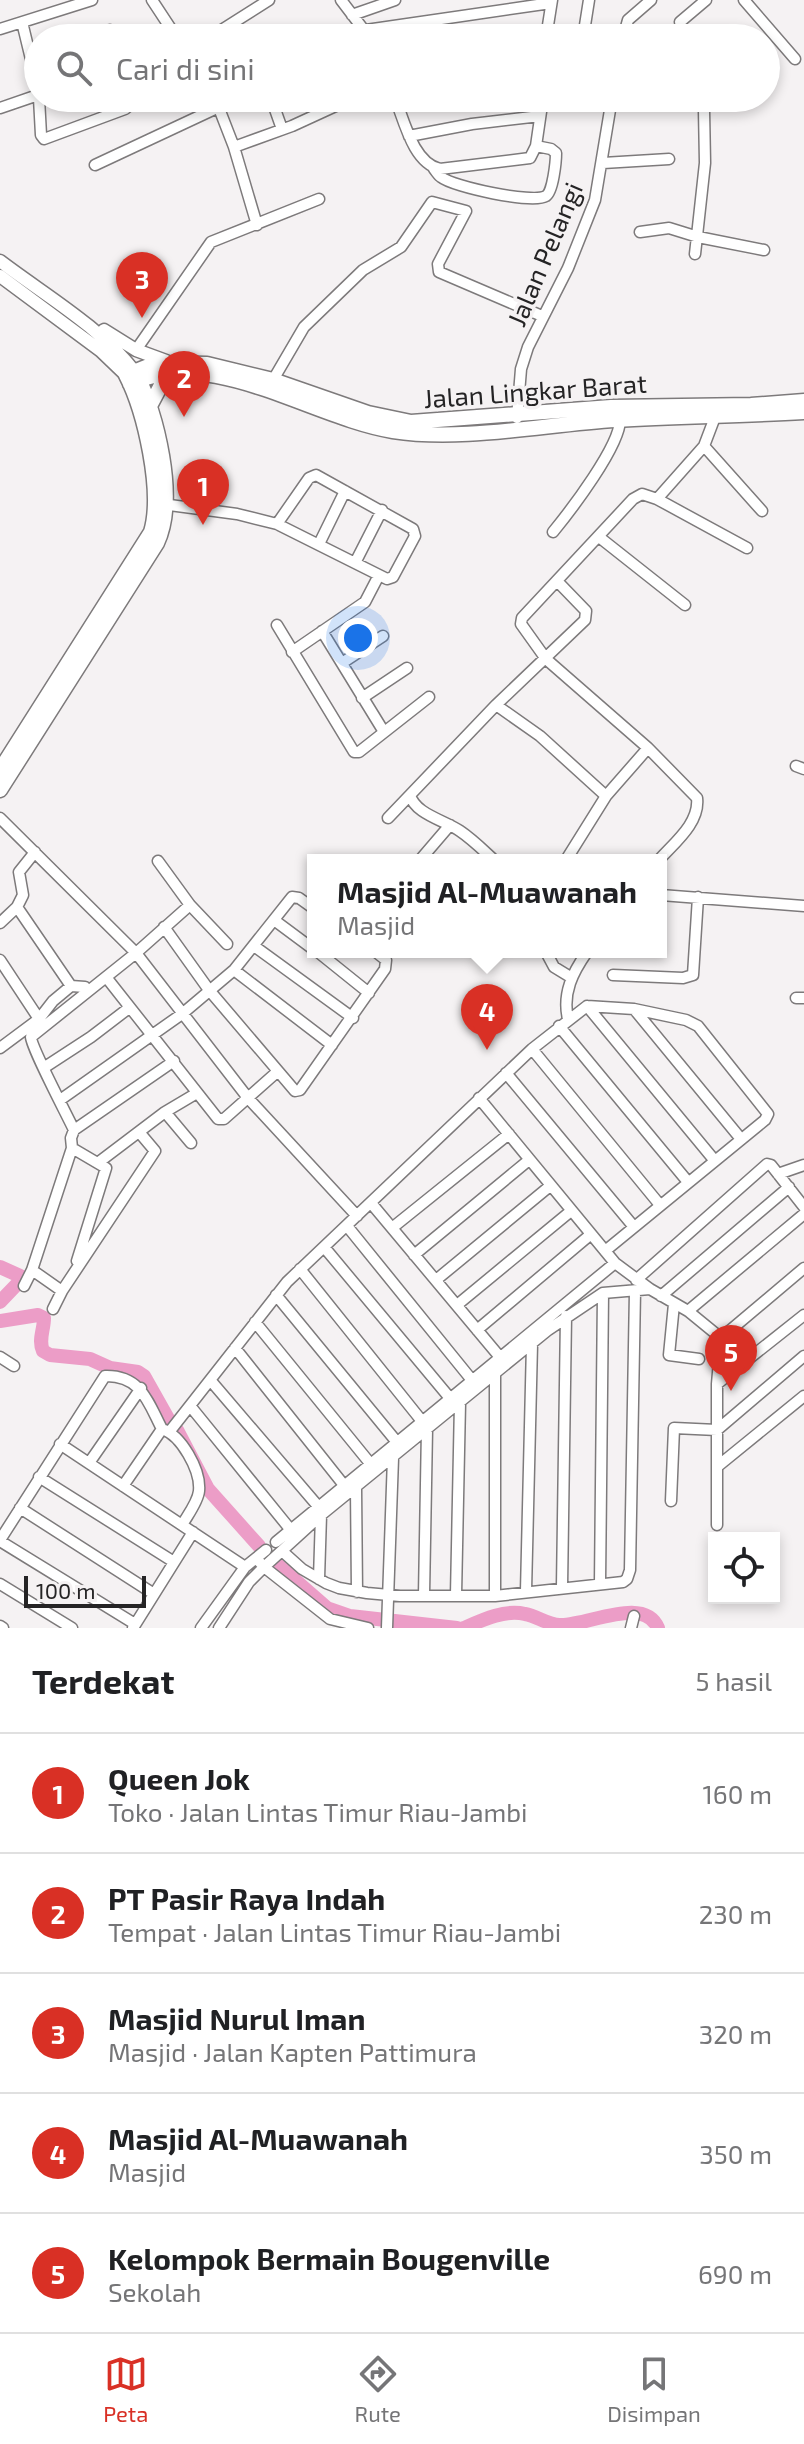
<!DOCTYPE html>
<html lang="id">
<meta charset="utf-8">
<style>
:root{--surface:#fff;--page:#f2f2f2;--text:#202124;--muted:#757577;--line:#e0e0e0;--accent:#d93025}
body{margin:0;font-family:"Exo 2",sans-serif;background:var(--page);color:var(--text)}
.controls{position:absolute;right:24px;bottom:24px;display:grid;overflow:hidden;border-radius:0px;box-shadow:0 4px 12px #0003}
.controls button{width:72px;height:72px;display:grid;place-items:center;padding:0;border:0;border-bottom:2px solid var(--line);background:var(--surface);color:var(--text);font:40px sans-serif}
.scale{position:absolute;left:24px;bottom:20px;width:122px;box-sizing:border-box;padding-left:8px;border:4px solid #252425;border-top:0;font-size:22px;line-height:28px;white-space:nowrap;color:#252425;-webkit-text-stroke:6px #f5f2f3;paint-order:stroke}
.you{position:absolute;left:358px;top:638px;width:28px;height:28px;margin:-20px;border:6px solid #fff;border-radius:50%;background:#1a73e8;box-shadow:0 0 0 12px #1a73e833}
.badge{display:grid;place-items:center;width:52px;height:52px;border-radius:50%;background:var(--accent);color:#fff;font-size:26px;font-weight:700}
.pin{position:absolute;translate:-50% -66px;filter:drop-shadow(0 2px 4px #0008)}
.pin::after{content:'';position:absolute;top:42px;width:28px;height:24px;background:inherit;clip-path:polygon(0 0,100% 0,50% 100%)}
.popup{position:absolute;left:307px;top:854px;width:360px;height:104px;box-sizing:border-box;display:grid;place-content:center;border-radius:0px;background:var(--surface);filter:drop-shadow(0 2px 6px #0005);font-size:26px;white-space:nowrap;color:var(--muted)}
.popup b{font-size:30px;color:var(--text)}
.popup::after{content:'';position:absolute;left:50%;top:100%;margin-left:-16px;border:16px solid transparent;border-top-color:var(--surface)}
.list{margin:0;padding:0;list-style:none}
h2{display:flex;justify-content:space-between;align-items:center;height:104px;margin:0;padding:0 32px;font-size:34px}
h2 small{font-size:26px;font-weight:400;color:var(--muted)}
.list li{display:grid;grid-template-columns:52px 1fr auto;gap:24px;align-items:center;box-sizing:border-box;height:120px;padding:0 32px;border-top:2px solid var(--line)}
.list b{display:block;font-size:30px;white-space:nowrap}
.list p{margin:0;font-size:26px;white-space:nowrap;color:var(--muted)}
.list em{font-size:26px;font-style:normal;color:var(--muted)}
.icon{flex:none;width:44px;height:44px;fill:none;stroke:currentColor;stroke-width:2;stroke-linecap:round;stroke-linejoin:round}
.map{position:relative;flex:none;width:804px;height:1628px;overflow:hidden}
.search{position:absolute;background:var(--surface);box-shadow:0 4px 12px #0003;left:24px;right:24px;top:24px;height:88px;display:flex;align-items:center;gap:20px;box-sizing:border-box;padding:0 28px;border-radius:44px;color:var(--muted);font-size:30px}
.sheet{height:704px;background:var(--surface)}
nav{display:flex;justify-content:space-around;align-items:center;box-sizing:border-box;height:112px;border-top:2px solid var(--line);background:var(--surface);font-size:22px;color:var(--muted)}
nav a{display:grid;justify-items:center;gap:4px}
nav .on{color:var(--accent)}
.map>svg:first-child{display:block}
.lines{fill:none;stroke-linecap:round;stroke-linejoin:round}
.river{stroke:#ec9dc7;stroke-width:14}
.minor-casing{stroke:#7d7a7b;stroke-width:13}
.major-casing{stroke:#7d7a7b;stroke-width:15}
.highway-casing{stroke:#7d7a7b;stroke-width:17}
.minor{stroke:#fff;stroke-width:10}
.major{stroke:#fff;stroke-width:12}
.highway{stroke:#fff;stroke-width:14}
.labels{text-anchor:middle;dominant-baseline:central;stroke-width:7;stroke-linejoin:round;paint-order:stroke}
.street-label{font-size:26px;fill:#252425;stroke:#f5f2f3}
</style>
<div class="map">
<svg width="804" height="1628" viewBox="0 0 804 1628">
<rect width="100%" height="100%" fill="#f5f2f3"/>
<g class="lines">
<path class="river" d="M 0,1267 L 20,1276 L 21,1280 L 0,1302
M 0,1321 L 38,1315 L 44,1318 C 44,1330 38,1340 43,1351 L 50,1355 L 90,1359 L 110,1368 L 138,1372 L 144,1376 L 171,1424
M 177,1430 L 208,1489 L 259,1546
M 279,1566 L 327,1608 L 350,1616 L 457,1628
M 464,1628 C 482,1620 505,1609 525,1614 C 537,1616 548,1625 560,1625 C 588,1626 644,1595 658,1628"/>
<g class="minor-casing">
<path id="minor" d="M 152,0 L 177,38
M 341,0 L 370,38
M 744,0 L 795,59
M 352,15 L 395,0
M 22,22 L 38,88
M 680,22 L 706,0
M 0,29 L 92,0
M 366,30 L 551,3
M 290,36 L 291,38
M 92,38 L 110,30
M 209,38 L 269,0
M 546,38 L 552,0
M 583,38 L 589,0
M 623,38 L 628,20 L 651,0
M 39,98 L 41,135 L 44,139 L 125,109 L 130,105 L 130,98
M 215,98 L 234,147 L 257,225
M 271,98 L 282,129
M 312,98 L 318,114
M 395,98 C 404,120 413,163 440,169 L 530,158 L 536,146 L 543,98
M 0,108 L 38,95
M 409,136 L 472,124 L 540,116
M 234,147 L 292,126 L 353,98
M 603,163 L 669,159
M 95,165 L 219,107
M 433,167 C 434,169 439,176 441,177 C 453,187 533,204 546,196 C 553,192 556,161 556,153 L 551,149 L 536,146
M 640,232 L 669,228 L 698,237 L 764,250
M 695,254 L 705,163 L 704,110
M 136,350 L 211,242 L 319,199
M 273,380 L 304,327 L 363,270 L 401,247 L 432,202 L 466,211 L 438,264 L 439,272 L 542,316
M 517,418 L 521,369 L 528,347 L 568,268 L 595,200 L 612,98
M 704,446 L 762,511
M 657,499 L 747,548
M 162,504 L 237,514 L 277,524 L 387,579 L 393,577 L 415,536 L 413,529 L 316,475 L 309,478 L 277,524
M 553,532 C 571,510 620,446 620,420
M 599,537 L 685,605
M 319,544 L 345,491
M 355,563 L 382,510
M 277,625 L 354,752 L 359,752 L 429,697
M 322,631 L 384,732
M 292,652 L 365,602 L 378,577
M 342,663 L 383,636
M 362,698 L 407,668
M 496,705 L 540,736 L 606,796
M 796,766 L 804,769
M 0,818 L 136,953 L 248,1098 L 357,1216
M 388,818 L 410,795
M 420,860 L 450,825
M 494,860 C 483,850 472,839 460,831 C 444,820 415,814 410,795 L 496,705 L 585,620 L 586,611 L 557,581
M 566,860 L 606,796 L 648,748
M 659,860 C 674,843 700,823 697,798 L 648,748 L 546,659 L 521,624 L 522,618 L 633,499 L 642,494 L 657,499 L 704,446 L 715,417
M 158,861 L 190,905 L 227,944
M 661,895 L 804,906
M 17,907 L 23,895 L 19,872 L 35,852
M 274,920 L 313,949
M 0,923 L 17,907 L 71,986
M 164,927 L 209,990 L 295,1091 L 300,1090 L 385,969 L 386,960 L 376,952
M 254,946 L 353,1018
M 318,952 L 369,993
M 546,952 L 554,967 L 572,978
M 0,960 L 39,1019
M 234,970 L 332,1045
M 613,975 L 683,978 L 693,975 L 698,897
M 106,977 L 218,1119 L 224,1119 L 277,1072
M 796,998 L 804,998
M 587,1006 L 715,1161
M 634,1009 L 741,1139
M 568,1019 C 562,993 573,972 587,952
M 559,1026 L 688,1182
M 0,1048 L 39,1019 L 53,1001 L 71,986 L 85,987 L 88,991
M 532,1049 L 660,1205
M 45,1067 L 91,1037 L 129,1008
M 506,1073 L 634,1227
M 479,1098 L 615,1263 L 650,1289 L 688,1311 L 721,1338
M 60,1100 L 182,1014 L 234,970 L 292,897 L 299,898 L 313,908
M 165,1112 L 191,1143
M 74,1130 L 174,1061
M 72,1148 L 106,1168 L 77,1261
M 99,1162 L 165,1112 L 197,1093
M 778,1174 L 804,1165
M 371,1203 L 499,1356
M 347,1226 L 471,1379
M 392,1228 L 509,1134
M 324,1247 L 449,1397
M 414,1255 L 529,1160
M 300,1269 L 421,1420
M 32,1270 L 62,1291 L 155,1151 L 139,1132
M 436,1280 L 550,1186
M 636,1280 L 767,1164 L 771,1165 L 804,1207
M 24,1286 L 32,1270 L 72,1148 L 71,1138 L 74,1130 C 67,1115 31,1047 31,1037 L 136,953 L 190,905
M 276,1295 L 396,1441
M 661,1296 L 789,1187
M 674,1304 L 669,1355 L 699,1359
M 457,1305 L 571,1211
M 53,1309 L 62,1291
M 688,1311 L 804,1214
M 255,1322 L 369,1462
M 477,1330 L 590,1235
M 235,1348 L 343,1484
M 0,1357 L 14,1366
M 211,1381 L 317,1505
M 717,1384 L 804,1315
M 191,1407 L 290,1529
M 170,1431 L 287,1282 L 532,1049 L 587,1006 L 634,1009 L 686,1020 L 698,1026 L 768,1114 L 765,1120 L 605,1251
M 60,1444 L 245,1567
M 89,1463 L 141,1388
M 718,1466 L 804,1396
M 39,1477 L 174,1562
M 123,1486 L 162,1429
M 356,1488 L 357,1592
M 671,1501 L 674,1428 L 717,1430 L 804,1356
M 20,1508 L 154,1594
M 717,1525 L 717,1384 L 721,1338 L 804,1268
M 0,1540 L 105,1376 C 141,1375 148,1402 162,1429 C 181,1435 201,1470 199,1491 C 198,1502 187,1516 182,1525
M 0,1541 L 135,1624
M 276,1542 L 615,1263
M 282,1551 L 302,1569 L 326,1583 L 339,1588 L 367,1593 L 400,1596 L 495,1596 L 623,1582 L 627,1579 L 630,1570 L 635,1291
M 256,1558 L 264,1567 L 330,1619 L 368,1628
M 319,1579 L 321,1515
M 600,1583 L 603,1293
M 0,1584 L 72,1628
M 562,1587 L 566,1316
M 526,1591 L 532,1344
M 424,1595 L 427,1429
M 456,1595 L 460,1403
M 495,1596 L 495,1375
M 0,1626 L 3,1628
M 133,1628 L 193,1532
M 201,1628 L 245,1567 L 266,1550
M 219,1628 L 249,1582 L 264,1567 L 321,1515 L 548,1330 L 603,1293 L 650,1289
M 387,1628 L 393,1458
M 631,1628 L 634,1616"/>
</g>
<g class="major-casing">
<path id="major" d="M 0,261 C 46,296 99,326 134,371
M 0,276 L 101,351 L 126,375
M 104,330 L 136,350 L 166,361"/>
</g>
<g class="highway-casing">
<path id="highway" d="M 130,384 C 211,345 312,418 393,431 C 462,442 546,424 616,420 C 679,416 741,416 804,412
M 150,406 L 160,387 L 178,374
M 0,770 L 151,532 C 163,492 145,412 126,375 L 156,363 L 207,364 L 273,380 L 368,413 L 411,422 L 611,407 L 751,405 L 804,401
M 0,790 L 157,543 C 178,498 157,414 135,371"/>
</g>
<use href="#minor" class="minor"/>
<use href="#major" class="major"/>
<use href="#highway" class="highway"/>
</g>
<g class="labels">
<g class="street-label">
<text transform="translate(544 254) rotate(-67)">Jalan Pelangi</text>
<text transform="translate(535 390) rotate(-4)">Jalan Lingkar Barat</text>
</g>
</g>
</svg>
<div class="controls">
<button><svg class="icon" aria-label="locate" viewBox="0 0 24 24"><circle cx="12" cy="12" r="6"/><path d="M12 2v4M12 18v4M2 12h4M18 12h4"/></svg></button>
</div>
<div class="scale">100 m</div>
<div class="you"></div>
<div class="pin badge" style="left:203px;top:525px">1</div>
<div class="pin badge" style="left:184px;top:417px">2</div>
<div class="pin badge" style="left:142px;top:318px">3</div>
<div class="pin badge" style="left:487px;top:1050px">4</div>
<div class="popup"><b>Masjid Al-Muawanah</b>Masjid</div>
<div class="pin badge" style="left:731px;top:1391px">5</div>
<div class="search"><svg class="icon" aria-label="search" viewBox="0 0 24 24"><circle cx="10" cy="10" r="6"/><path d="M15 15l6 6"/></svg>Cari di sini</div>
</div>
<section class="sheet">
<h2>Terdekat<small>5 hasil</small></h2>
<ul class="list">
<li><span class="badge">1</span><div><b>Queen Jok</b><p>Toko · Jalan Lintas Timur Riau-Jambi</p></div><em>160 m</em></li>
<li><span class="badge">2</span><div><b>PT Pasir Raya Indah</b><p>Tempat · Jalan Lintas Timur Riau-Jambi</p></div><em>230 m</em></li>
<li><span class="badge">3</span><div><b>Masjid Nurul Iman</b><p>Masjid · Jalan Kapten Pattimura</p></div><em>320 m</em></li>
<li><span class="badge">4</span><div><b>Masjid Al-Muawanah</b><p>Masjid</p></div><em>350 m</em></li>
<li><span class="badge">5</span><div><b>Kelompok Bermain Bougenville</b><p>Sekolah</p></div><em>690 m</em></li>
</ul>
</section>
<nav>
<a class="on"><svg class="icon" aria-label="map" viewBox="0 0 24 24"><path d="M3 6l6-2 6 2 6-2v14l-6 2-6-2-6 2zM9 4v14M15 6v14"/></svg>Peta</a>
<a><svg class="icon" aria-label="directions" viewBox="0 0 24 24"><path d="M12 3l9 9-9 9-9-9zM9 14v-3h6M13 9l2 2-2 2"/></svg>Rute</a>
<a><svg class="icon" aria-label="saved" viewBox="0 0 24 24"><path d="M7 4h10v16l-5-4-5 4z"/></svg>Disimpan</a>
</nav>
